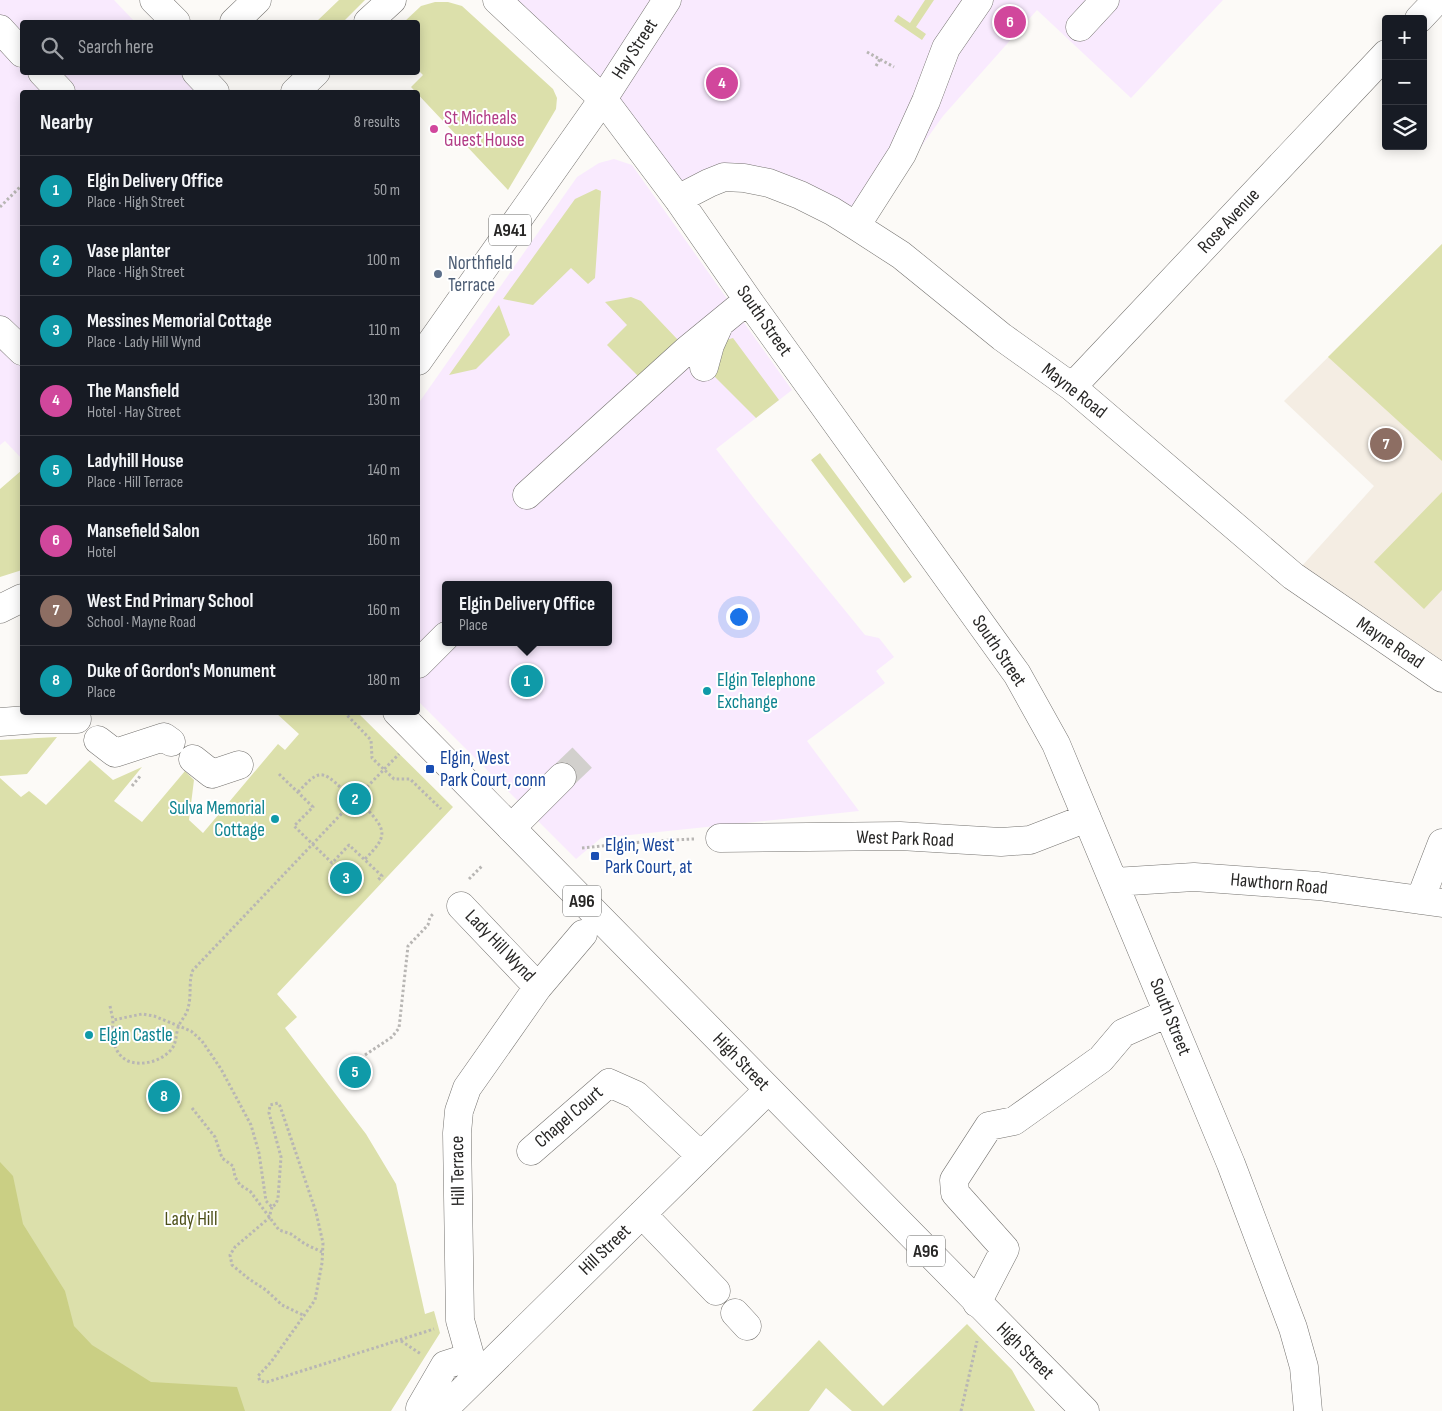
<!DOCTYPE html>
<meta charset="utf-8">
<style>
:root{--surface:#171b24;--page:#242831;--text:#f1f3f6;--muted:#9ea1a6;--line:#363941;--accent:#1a73e8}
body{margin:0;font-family:"Sofia Sans Condensed",sans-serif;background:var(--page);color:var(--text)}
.controls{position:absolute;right:15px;top:15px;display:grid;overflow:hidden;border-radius:5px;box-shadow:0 2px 12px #0003}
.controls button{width:45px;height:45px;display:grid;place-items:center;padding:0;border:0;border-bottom:1px solid var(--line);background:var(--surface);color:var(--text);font:25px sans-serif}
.you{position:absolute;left:738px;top:616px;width:18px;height:18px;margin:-12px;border:4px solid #fff;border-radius:50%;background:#1a73e8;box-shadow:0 0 0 8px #1a73e833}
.badge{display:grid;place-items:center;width:32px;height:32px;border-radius:50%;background:var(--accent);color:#fff;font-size:16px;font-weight:700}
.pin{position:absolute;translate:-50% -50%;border:2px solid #fff;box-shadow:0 1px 5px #0006}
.popup{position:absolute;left:442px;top:581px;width:170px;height:65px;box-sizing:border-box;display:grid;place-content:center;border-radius:5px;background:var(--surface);filter:drop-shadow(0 1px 4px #0005);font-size:16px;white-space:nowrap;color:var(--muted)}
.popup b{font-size:19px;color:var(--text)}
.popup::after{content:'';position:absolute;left:50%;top:100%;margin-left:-10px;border:10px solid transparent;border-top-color:var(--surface)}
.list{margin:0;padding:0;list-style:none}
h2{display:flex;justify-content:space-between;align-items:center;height:65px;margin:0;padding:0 20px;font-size:21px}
h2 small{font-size:16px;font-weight:400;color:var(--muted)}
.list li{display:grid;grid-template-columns:32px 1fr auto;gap:15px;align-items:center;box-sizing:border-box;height:70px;padding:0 20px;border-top:1px solid var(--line)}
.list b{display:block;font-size:19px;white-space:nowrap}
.list p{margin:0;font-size:16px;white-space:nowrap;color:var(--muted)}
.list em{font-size:16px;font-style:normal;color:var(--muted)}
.icon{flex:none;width:28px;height:28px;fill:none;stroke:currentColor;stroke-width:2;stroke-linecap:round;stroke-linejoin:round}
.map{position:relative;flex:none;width:1442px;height:1411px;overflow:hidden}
.search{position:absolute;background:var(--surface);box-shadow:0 2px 12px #0003;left:20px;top:20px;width:400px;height:55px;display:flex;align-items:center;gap:12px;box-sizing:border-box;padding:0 18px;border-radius:5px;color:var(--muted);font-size:19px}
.panel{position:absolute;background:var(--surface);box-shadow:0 2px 12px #0003;left:20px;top:90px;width:400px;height:625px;border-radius:5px}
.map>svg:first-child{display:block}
.commercial{fill:#f9eafe;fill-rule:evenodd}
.built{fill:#f4ede3}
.green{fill:#dce0ab}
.forest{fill:#cacf84}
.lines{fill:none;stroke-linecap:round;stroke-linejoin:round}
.minor-tunnel{stroke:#d2d0cd;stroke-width:28;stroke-dasharray:28 14;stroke-linecap:butt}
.minor-casing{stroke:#757370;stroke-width:29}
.major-casing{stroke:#757370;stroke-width:29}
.highway-casing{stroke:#757370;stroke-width:29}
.path{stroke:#b8b6b4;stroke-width:3;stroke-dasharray:2.5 2.5;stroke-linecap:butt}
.minor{stroke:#fff;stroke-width:28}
.major{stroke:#fff;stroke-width:28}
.highway{stroke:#fff;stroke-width:28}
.hotel-dot{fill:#d1479c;stroke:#fff;stroke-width:2}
.service-dot{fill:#5c6f8a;stroke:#fff;stroke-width:2}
.culture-dot{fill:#0f9aa8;stroke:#fff;stroke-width:2}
.transit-dot{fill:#1a4fb4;stroke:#fff;stroke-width:2}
.labels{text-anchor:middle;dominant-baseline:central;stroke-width:4;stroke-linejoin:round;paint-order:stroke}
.shield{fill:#fff;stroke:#686867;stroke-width:1}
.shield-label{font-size:18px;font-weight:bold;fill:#282726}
.street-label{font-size:19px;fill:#282726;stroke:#fff}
.hotel-label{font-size:19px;fill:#b23c85;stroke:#fff;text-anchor:start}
.service-label{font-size:19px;fill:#4e5e75;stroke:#fff;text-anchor:start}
.culture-label{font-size:19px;fill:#0d838f;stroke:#fff;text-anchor:start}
.transit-label{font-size:19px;fill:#164399;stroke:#fff;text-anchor:start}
.park-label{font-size:19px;fill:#4c4f17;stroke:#fff}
</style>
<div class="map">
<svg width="1442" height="1411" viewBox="0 0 1442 1411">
<rect width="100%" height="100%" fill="#fcfaf7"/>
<path class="commercial" d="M 0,0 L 114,0 L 135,22 L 22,22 L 22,72 L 182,73 L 201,92 L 22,92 L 22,459 L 5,441 L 0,445 Z
M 499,0 L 1223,0 L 1131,98 L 1037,10 L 943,116 L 874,213 L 855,219 L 809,192 L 680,189 Z
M 614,159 L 632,165 L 792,390 L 716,449 L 756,501 L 865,635 L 879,638 L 894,657 L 876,671 L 885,683 L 807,741 L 859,811 L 601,838 L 576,859 L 418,701 L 418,404 L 577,177 L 599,163 ZM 446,585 L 608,585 L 608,642 L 446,642 Z"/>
<path class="built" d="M 1442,244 L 1442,678 L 1293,576 L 1374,486 L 1284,401 Z"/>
<path class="green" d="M 339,0 L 365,0 L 343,22 L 316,22 Z
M 925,0 L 934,0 L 916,27 L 926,34 L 922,40 L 894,21 L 898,15 L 910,23 Z
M 435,2 L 448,2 L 462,6 L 553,89 L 557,98 L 556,109 L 508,190 L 411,87 L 423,75 L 418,70 L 418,22 L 404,22 L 421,6 Z
M 596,189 L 601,191 L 595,278 L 588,284 L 571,268 L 533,305 L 503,299 L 575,199 Z
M 1442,244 L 1442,461 L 1328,357 Z
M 631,297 L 641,301 L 678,340 L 638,376 L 607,345 L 627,325 L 605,302 Z
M 499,305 L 510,335 L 476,369 L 449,375 Z
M 733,338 L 779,400 L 756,418 L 713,375 L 726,340 Z
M 820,453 L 912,577 L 904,583 L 811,460 Z
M 22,470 L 22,570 L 0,577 L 0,489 Z
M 1442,492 L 1442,590 L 1424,609 L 1374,562 Z
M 276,713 L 358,713 L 453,807 L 277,994 L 297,1017 L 285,1028 L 366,1134 L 396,1184 L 425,1314 L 434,1311 L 440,1333 L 391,1411 L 0,1411 L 0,778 L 21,797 L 29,791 L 46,805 L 90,760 L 113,780 L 142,767 L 114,801 L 142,822 L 185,771 L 194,780 L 189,820 L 203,833 L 278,744 L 285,750 L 299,734 Z
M 57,737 L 27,774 L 0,776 L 0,740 Z
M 967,1324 L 1012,1370 L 1035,1411 L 852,1411 L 826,1388 L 809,1411 L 752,1411 L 819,1340 L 883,1406 Z"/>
<path class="forest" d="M 0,1162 L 13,1176 L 23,1224 L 65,1291 L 74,1326 L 92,1345 L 151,1382 L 237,1387 L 245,1411 L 0,1411 Z"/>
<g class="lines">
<path class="minor-tunnel" d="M 562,777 L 588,752"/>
<g class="minor-casing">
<path id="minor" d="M 154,0 L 176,22
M 497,0 L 603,99 L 678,199 L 748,300 L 1017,674 L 1056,744 L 1231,1164 L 1293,1328 L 1304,1367 L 1308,1411
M 1419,19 L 1437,0
M 234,22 L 257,0
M 368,22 L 392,0
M 1080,27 L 1105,0
M 0,29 L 22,53
M 42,72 L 61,92
M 196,72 L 215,92
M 295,92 L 316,72
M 678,199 L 709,183 L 724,177 L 744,178 L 769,183 L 800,195 L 832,211 L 856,226 L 901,255 L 1002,337 L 1072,387 L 1293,576 L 1442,678
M 856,226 L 902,154 L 926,101 L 946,48 L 979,0
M 0,330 L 22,351
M 704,367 L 710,345 L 719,325
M 1072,387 L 1386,54
M 527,495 L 687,350 L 748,300
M 418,664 L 446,636
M 0,722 L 40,719 L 77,719
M 98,740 L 115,753 L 164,737 L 171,742
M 193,759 L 212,774 L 239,765
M 511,828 L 562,777
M 720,838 L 900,836 L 1001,842 L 1030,840 L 1087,818
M 1114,882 L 1194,877 L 1318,886 L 1442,903
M 1420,900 L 1442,843
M 461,906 L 538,987
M 531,1151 L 609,1083 L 636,1095 L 701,1156
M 642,1214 L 716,1291
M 977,1303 L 1005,1249 L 955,1193 L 954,1180 L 989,1126 L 1014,1121 L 1101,1059 L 1123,1033 L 1168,1013
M 735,1313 L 747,1326
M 476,1377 L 460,1320 L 457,1133 L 459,1111 L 467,1088 L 538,987 L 583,934
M 421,1411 L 420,1408 L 445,1365 L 470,1357
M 442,1411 L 768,1090"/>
</g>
<g class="major-casing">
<path id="major" d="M 418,361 L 603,99 L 667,0"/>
</g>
<g class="highway-casing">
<path id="highway" d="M 0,609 L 22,598
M 397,712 L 1085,1411"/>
</g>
<path class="path" d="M 867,52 L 894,67
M 876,66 L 880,59
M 0,207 L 22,185
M 344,712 L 371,740 L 372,758 L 394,779 L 410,779 L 441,809
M 279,774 L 313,807 L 294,826 L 332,863 L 349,845 L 382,876 L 377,881
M 132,786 L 141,775
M 364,790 L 368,798 L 365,807 C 356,817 345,814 340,802 L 343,790 C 351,784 357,784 364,790 L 399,754
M 298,792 C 318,771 321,768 343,790
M 345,810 L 193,970 C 188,981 192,995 188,1008 C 187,1014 182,1019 179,1025 C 176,1031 177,1040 173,1047 C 165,1060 143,1067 128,1061 C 112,1053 112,1035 113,1020 L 142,1014 L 154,1016 L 191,1031 L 202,1041 L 221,1069 L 251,1125 L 259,1153 L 266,1201 L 272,1207 L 276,1204 L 278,1198 L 281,1157 L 269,1113 L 270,1105 L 278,1103 L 280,1106 L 316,1212 L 323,1243 L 322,1263 L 315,1300 L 271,1362 L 258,1376 L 260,1381 L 267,1382 L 434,1329
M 582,848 L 653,841 L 694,839
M 365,859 C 387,837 388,831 365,807
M 469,879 L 483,865
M 110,1006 L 113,1020
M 365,1055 L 392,1037 L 399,1028 L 408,946 L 428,925 L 430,917 L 434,913
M 192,1108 L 215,1137 L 222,1158 L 233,1166 L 235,1177 L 240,1185 L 250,1191 L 279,1230 L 291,1234 L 305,1244 L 322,1252
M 272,1207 L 269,1218 L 235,1247 L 230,1255 L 232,1265 L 249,1279 L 266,1290 L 282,1305 L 305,1316
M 401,1341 L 421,1354
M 961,1411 L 977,1341"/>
<use href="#minor" class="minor"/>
<use href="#major" class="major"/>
<use href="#highway" class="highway"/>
</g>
<circle class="hotel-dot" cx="434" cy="129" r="5"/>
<circle class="service-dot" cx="438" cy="274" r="5"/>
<g class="culture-dot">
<circle cx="707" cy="691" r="5"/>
<circle cx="275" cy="819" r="5"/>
<circle cx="89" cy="1035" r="5"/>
</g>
<g class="transit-dot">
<rect x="425" y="764" width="10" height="10" rx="2.5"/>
<rect x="590" y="851" width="10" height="10" rx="2.5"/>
</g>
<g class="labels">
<g class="shield">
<rect x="489" y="214.5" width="42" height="31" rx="4"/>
<rect x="563" y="885.5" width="38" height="31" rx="4"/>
<rect x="907" y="1235.5" width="38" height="31" rx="4"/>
</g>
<g class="shield-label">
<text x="510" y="230">A941</text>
<text x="582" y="901">A96</text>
<text x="926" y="1251">A96</text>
</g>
<g class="street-label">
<text transform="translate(635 49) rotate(-57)">Hay Street</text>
<text transform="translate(1229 221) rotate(-47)">Rose Avenue</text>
<text transform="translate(764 321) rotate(55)">South Street</text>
<text transform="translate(1074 391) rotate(38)">Mayne Road</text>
<text transform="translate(1390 643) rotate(34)">Mayne Road</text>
<text transform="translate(999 651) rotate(56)">South Street</text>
<text transform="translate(905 839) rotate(2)">West Park Road</text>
<text transform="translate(1279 884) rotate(5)">Hawthorn Road</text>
<text transform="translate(500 946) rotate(46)">Lady Hill Wynd</text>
<text transform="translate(1170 1017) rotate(68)">South Street</text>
<text transform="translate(741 1062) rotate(46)">High Street</text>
<text transform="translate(569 1117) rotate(-41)">Chapel Court</text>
<text transform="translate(458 1171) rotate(-91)">Hill Terrace</text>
<text transform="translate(605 1250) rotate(-44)">Hill Street</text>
<text transform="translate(1025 1351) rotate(45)">High Street</text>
</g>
<g class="hotel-label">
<text x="444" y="118">St Micheals<tspan x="444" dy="22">Guest House</tspan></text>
</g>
<g class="service-label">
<text x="448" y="263">Northfield<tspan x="448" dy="22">Terrace</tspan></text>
</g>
<g class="culture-label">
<text x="717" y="680">Elgin Telephone<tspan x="717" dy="22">Exchange</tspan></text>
<text x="265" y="808" text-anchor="end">Sulva Memorial<tspan x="265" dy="22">Cottage</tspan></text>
<text x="99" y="1035">Elgin Castle</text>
</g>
<g class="transit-label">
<text x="440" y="758">Elgin, West<tspan x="440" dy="22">Park Court, conn</tspan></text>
<text x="605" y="845">Elgin, West<tspan x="605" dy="22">Park Court, at</tspan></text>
</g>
<g class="park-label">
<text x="191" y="1219">Lady Hill</text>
</g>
</g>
</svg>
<div class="controls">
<button>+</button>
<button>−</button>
<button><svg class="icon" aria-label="layers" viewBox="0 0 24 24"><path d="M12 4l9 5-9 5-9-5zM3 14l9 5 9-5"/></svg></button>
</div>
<div class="you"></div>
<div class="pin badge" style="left:527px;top:681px;background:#0f9aa8">1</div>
<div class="popup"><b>Elgin Delivery Office</b>Place</div>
<div class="pin badge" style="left:355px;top:799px;background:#0f9aa8">2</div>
<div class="pin badge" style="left:346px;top:878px;background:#0f9aa8">3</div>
<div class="pin badge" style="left:722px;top:83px;background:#d1479c">4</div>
<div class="pin badge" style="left:355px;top:1072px;background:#0f9aa8">5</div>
<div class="pin badge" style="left:1010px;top:22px;background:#d1479c">6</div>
<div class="pin badge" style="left:1386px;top:444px;background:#8d6e63">7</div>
<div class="pin badge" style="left:164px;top:1096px;background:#0f9aa8">8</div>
<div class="search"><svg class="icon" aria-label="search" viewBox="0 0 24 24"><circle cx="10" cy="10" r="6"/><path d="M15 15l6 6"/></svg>Search here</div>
<section class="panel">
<h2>Nearby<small>8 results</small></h2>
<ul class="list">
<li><span class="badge" style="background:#0f9aa8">1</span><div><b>Elgin Delivery Office</b><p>Place · High Street</p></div><em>50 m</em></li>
<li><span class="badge" style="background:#0f9aa8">2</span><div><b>Vase planter</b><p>Place · High Street</p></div><em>100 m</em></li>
<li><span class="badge" style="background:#0f9aa8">3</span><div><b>Messines Memorial Cottage</b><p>Place · Lady Hill Wynd</p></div><em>110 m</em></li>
<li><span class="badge" style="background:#d1479c">4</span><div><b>The Mansfield</b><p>Hotel · Hay Street</p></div><em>130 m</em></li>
<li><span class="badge" style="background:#0f9aa8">5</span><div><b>Ladyhill House</b><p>Place · Hill Terrace</p></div><em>140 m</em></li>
<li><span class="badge" style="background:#d1479c">6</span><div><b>Mansefield Salon</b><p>Hotel</p></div><em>160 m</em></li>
<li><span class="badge" style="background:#8d6e63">7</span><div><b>West End Primary School</b><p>School · Mayne Road</p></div><em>160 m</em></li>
<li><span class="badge" style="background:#0f9aa8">8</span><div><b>Duke of Gordon's Monument</b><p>Place</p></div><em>180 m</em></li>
</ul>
</section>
</div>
